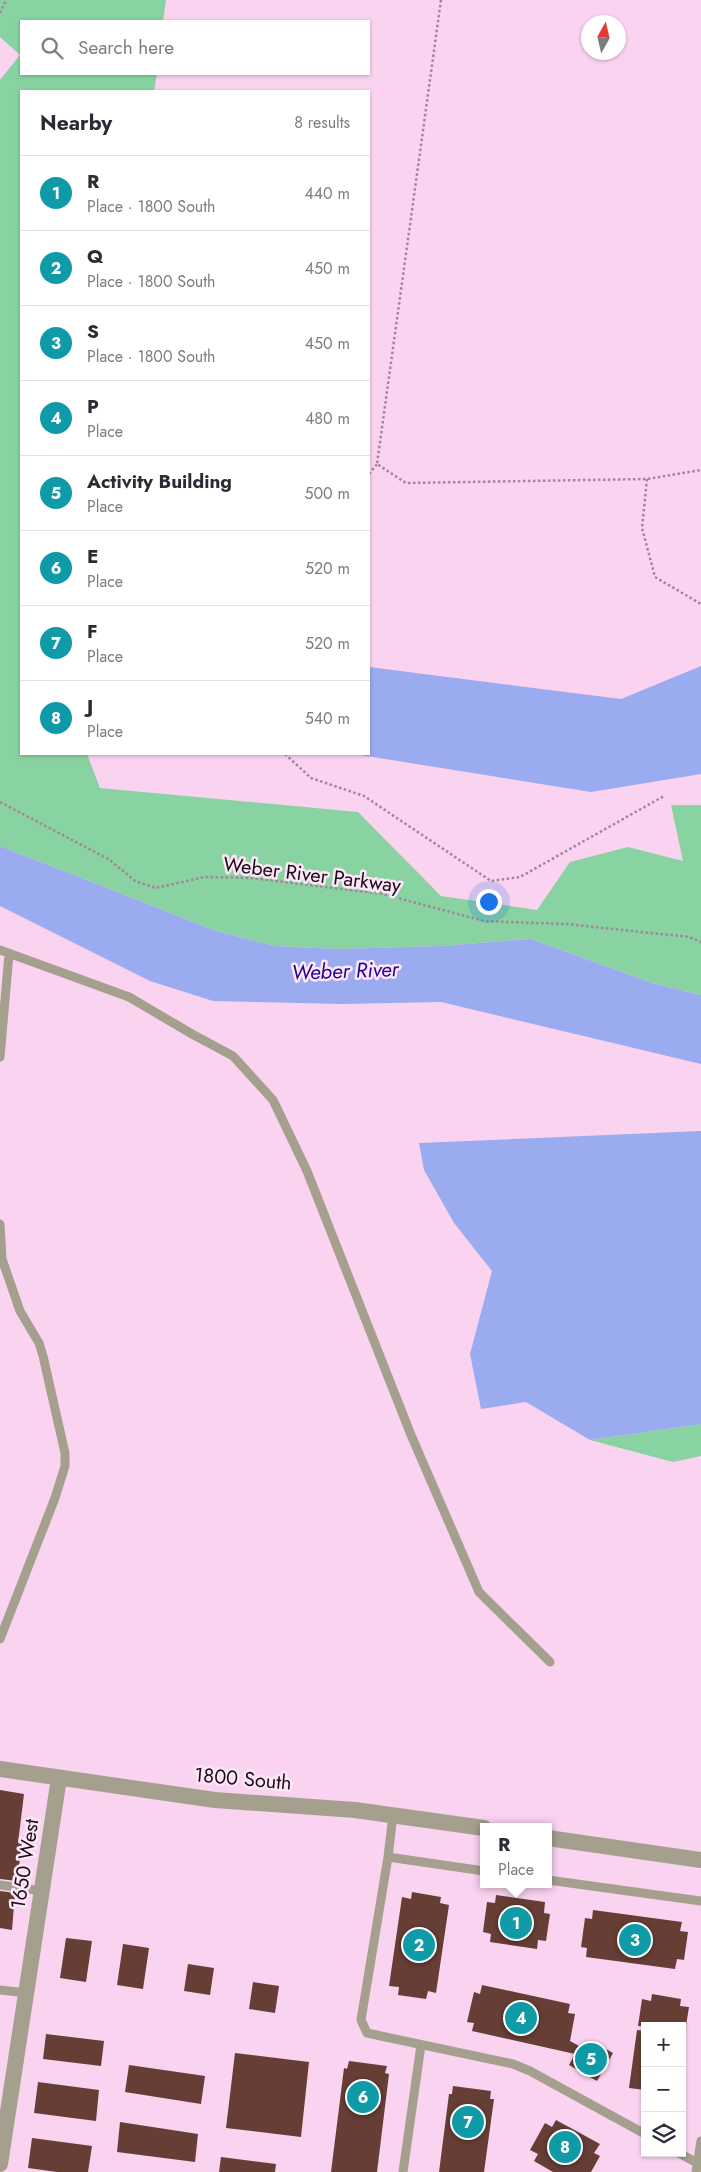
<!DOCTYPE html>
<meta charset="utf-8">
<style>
:root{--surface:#fff;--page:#f7f7f7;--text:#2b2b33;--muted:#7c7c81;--line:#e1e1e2;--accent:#1a73e8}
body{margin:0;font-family:Jost,sans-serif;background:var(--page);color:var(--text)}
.controls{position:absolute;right:15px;bottom:15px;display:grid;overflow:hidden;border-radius:0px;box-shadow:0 1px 4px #0004}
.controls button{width:45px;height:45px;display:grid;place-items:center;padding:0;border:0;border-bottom:1px solid var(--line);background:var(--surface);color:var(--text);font:25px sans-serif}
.compass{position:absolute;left:581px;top:15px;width:45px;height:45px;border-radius:50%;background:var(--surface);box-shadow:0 1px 4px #0004;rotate:8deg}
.you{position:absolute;left:488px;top:901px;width:18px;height:18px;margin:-12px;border:4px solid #fff;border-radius:50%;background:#1a73e8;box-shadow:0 0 0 8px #1a73e833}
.badge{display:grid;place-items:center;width:32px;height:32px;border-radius:50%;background:var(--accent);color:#fff;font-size:16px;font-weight:700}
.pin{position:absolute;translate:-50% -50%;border:2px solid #fff;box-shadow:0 1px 5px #0006}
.popup{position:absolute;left:480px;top:1823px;width:72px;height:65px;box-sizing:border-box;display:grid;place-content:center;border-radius:0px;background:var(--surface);filter:drop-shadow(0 1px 4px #0005);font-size:16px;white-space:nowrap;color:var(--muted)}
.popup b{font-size:19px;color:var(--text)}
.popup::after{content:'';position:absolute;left:50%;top:100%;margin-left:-10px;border:10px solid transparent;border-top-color:var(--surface)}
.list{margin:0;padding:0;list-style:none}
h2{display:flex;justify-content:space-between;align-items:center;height:65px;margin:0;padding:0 20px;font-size:21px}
h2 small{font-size:16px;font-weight:400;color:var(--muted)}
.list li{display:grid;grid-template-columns:32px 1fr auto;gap:15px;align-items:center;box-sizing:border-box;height:75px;padding:0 20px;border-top:1px solid var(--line)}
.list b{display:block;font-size:19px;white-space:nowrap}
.list p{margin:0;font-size:16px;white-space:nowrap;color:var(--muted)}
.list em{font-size:16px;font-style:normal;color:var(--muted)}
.icon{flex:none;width:28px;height:28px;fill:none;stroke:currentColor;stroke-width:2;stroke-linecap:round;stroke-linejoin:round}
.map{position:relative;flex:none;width:701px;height:2172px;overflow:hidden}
.search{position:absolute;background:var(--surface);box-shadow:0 1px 4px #0004;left:20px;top:20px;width:350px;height:55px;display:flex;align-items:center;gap:12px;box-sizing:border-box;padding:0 18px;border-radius:0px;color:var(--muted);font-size:19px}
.panel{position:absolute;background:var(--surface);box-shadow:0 1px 4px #0004;left:20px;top:90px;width:350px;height:665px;border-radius:0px}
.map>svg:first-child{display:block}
.green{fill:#88d3a1}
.water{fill:#9babef}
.building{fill:#663e35}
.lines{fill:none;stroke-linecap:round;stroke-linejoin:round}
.path{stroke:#a2859b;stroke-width:2.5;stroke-dasharray:2.5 2.5;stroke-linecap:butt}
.service{stroke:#a5a08e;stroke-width:9}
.minor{stroke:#a5a08e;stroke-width:16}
.labels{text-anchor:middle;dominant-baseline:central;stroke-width:5;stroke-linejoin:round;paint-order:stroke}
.street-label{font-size:20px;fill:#190c16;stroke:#fde6f8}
.water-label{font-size:21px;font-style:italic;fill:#220393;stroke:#fde6f8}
</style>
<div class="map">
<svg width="701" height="2172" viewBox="0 0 701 2172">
<rect width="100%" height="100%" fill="#fad3f1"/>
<path class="green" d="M 0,0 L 166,0 L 163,21 L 21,21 L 21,74 L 157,74 L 154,91 L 21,91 L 21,754 L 87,754 L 100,788 L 358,812 L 441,896 L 537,910 L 570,862 L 628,847 L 683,861 L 671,805 L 701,805 L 701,995 L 652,983 L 531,939 L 440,946 L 339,949 L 275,946 L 216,931 L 0,846 L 0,80 L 20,55 L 0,37 Z
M 701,1424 L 701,1456 L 673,1462 L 590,1440 Z"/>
<path class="water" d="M 701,666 L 701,774 L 591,792 L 354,754 L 369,754 L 369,667 L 621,699 Z
M 0,846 L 216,931 L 275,946 L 339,949 L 440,946 L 531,939 L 652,983 L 701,995 L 701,1064 L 441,1002 L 342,1004 L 213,1001 L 150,981 L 0,906 Z
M 701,1131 L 701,1424 L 590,1440 L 526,1402 L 481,1409 L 470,1354 L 492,1271 L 454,1223 L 424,1170 L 419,1143 Z"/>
<path class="building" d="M 0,1790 L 24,1794 L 18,1843 L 22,1844 L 17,1881 L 0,1879 Z
M 0,1891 L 15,1893 L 12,1930 L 0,1928 Z
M 412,1892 L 441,1897 L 440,1903 L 449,1905 L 436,1993 L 428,1991 L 426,1999 L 398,1995 L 399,1987 L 389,1986 L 402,1897 L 411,1899 Z
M 496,1895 L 545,1902 L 544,1913 L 550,1914 L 546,1941 L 538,1940 L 537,1949 L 490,1942 L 491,1934 L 483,1932 L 487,1902 L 495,1903 Z
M 593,1910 L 682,1922 L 680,1931 L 688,1932 L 684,1960 L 677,1959 L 675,1969 L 586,1957 L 587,1948 L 581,1947 L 585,1918 L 592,1919 Z
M 66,1938 L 92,1941 L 86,1982 L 60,1978 Z
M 123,1944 L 149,1948 L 143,1989 L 117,1985 Z
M 188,1964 L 214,1968 L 210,1995 L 184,1991 Z
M 253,1982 L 279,1986 L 275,2013 L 249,2009 Z
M 482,1985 L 570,2004 L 568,2013 L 575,2014 L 570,2041 L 590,2052 L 595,2043 L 613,2053 L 597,2081 L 569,2065 L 575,2054 L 472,2031 L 474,2023 L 467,2022 L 474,1992 L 480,1994 Z
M 652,1994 L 681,1999 L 680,2006 L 689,2007 L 686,2026 L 638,2026 L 642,1999 L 651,2001 Z
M 637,2030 L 645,2031 L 645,2090 L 629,2088 Z
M 46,2034 L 104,2041 L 101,2066 L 43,2059 Z
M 235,2053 L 309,2062 L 301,2137 L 226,2128 Z
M 349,2061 L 387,2066 L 385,2073 L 389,2074 L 377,2172 L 331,2172 L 344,2068 L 347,2069 Z
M 129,2065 L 205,2076 L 201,2104 L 125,2092 Z
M 38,2082 L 99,2090 L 96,2121 L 34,2113 Z
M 453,2086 L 491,2091 L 490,2099 L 494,2099 L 484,2172 L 439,2172 L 449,2094 L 452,2094 Z
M 556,2120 L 600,2144 L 594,2153 L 600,2156 L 591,2172 L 553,2172 L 534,2161 L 538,2154 L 530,2150 L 545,2123 L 552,2127 Z
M 120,2122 L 198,2134 L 195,2162 L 117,2152 Z
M 32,2138 L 92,2146 L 88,2172 L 57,2172 L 28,2168 Z
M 221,2157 L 276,2164 L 275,2172 L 219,2172 Z"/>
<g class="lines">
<path class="path" d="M 441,0 L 377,464 L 406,483 L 647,479 L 701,470
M 0,13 L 6,0
M 369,474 L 377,464
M 647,479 L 642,528 L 655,577 L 701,604
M 285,754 L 311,778 L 364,796 L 491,881 L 520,877 L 664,796
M 0,802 L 110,860 L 135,881 L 156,888 L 204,877 L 251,878 L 383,894 L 484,921 L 566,924 L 689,937 L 701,942"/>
<path class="service" d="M 0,950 L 129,997 L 192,1034 L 233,1056 L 273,1100 L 307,1171 L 411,1435 L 479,1592 L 550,1662
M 0,1057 L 9,954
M 0,1224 L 2,1259 L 20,1311 L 39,1343 L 43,1356 L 65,1453 L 65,1466 L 55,1498 L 0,1639
M 388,1857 L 393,1815
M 484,1871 L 388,1857 L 361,2020 L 367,2033 L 513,2064 L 530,2071 L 645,2134
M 548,1880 L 701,1901
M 0,1885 L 42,1891
M 0,1990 L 27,1993
M 679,2153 L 697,2163
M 403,2172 L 421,2045
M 696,2172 L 701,2141"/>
<path class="minor" d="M 0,1769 L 215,1800 L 355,1810 L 484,1828
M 548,1838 L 701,1860
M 0,2164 L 59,1778"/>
</g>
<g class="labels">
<g class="street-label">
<text transform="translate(312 875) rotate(7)">Weber River Parkway</text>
<text transform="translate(243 1779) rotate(5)">1800 South</text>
<text transform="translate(25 1864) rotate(-81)">1650 West</text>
</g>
<g class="water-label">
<text transform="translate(345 971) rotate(-2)">Weber River</text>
</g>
</g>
</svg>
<div class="controls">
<button>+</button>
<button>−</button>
<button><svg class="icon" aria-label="layers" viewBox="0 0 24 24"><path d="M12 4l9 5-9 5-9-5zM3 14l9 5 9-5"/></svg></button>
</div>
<svg class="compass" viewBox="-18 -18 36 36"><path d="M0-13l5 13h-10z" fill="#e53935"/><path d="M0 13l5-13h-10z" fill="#7c7c81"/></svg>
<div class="you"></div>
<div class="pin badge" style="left:516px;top:1923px;background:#0f9aa8">1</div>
<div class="popup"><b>R</b>Place</div>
<div class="pin badge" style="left:419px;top:1945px;background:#0f9aa8">2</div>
<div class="pin badge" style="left:635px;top:1940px;background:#0f9aa8">3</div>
<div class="pin badge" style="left:521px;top:2018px;background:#0f9aa8">4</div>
<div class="pin badge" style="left:591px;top:2059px;background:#0f9aa8">5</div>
<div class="pin badge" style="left:363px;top:2097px;background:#0f9aa8">6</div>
<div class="pin badge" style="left:468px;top:2122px;background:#0f9aa8">7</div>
<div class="pin badge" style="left:565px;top:2147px;background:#0f9aa8">8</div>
<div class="search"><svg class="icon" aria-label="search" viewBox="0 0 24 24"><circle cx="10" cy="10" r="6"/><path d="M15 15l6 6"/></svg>Search here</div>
<section class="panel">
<h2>Nearby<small>8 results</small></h2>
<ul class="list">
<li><span class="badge" style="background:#0f9aa8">1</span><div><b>R</b><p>Place · 1800 South</p></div><em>440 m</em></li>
<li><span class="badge" style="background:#0f9aa8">2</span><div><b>Q</b><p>Place · 1800 South</p></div><em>450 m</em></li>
<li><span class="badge" style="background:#0f9aa8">3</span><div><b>S</b><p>Place · 1800 South</p></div><em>450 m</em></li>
<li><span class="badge" style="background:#0f9aa8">4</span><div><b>P</b><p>Place</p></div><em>480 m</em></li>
<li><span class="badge" style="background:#0f9aa8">5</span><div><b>Activity Building</b><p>Place</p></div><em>500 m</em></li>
<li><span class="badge" style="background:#0f9aa8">6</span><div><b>E</b><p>Place</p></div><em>520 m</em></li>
<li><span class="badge" style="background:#0f9aa8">7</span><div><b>F</b><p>Place</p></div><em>520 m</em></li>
<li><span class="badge" style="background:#0f9aa8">8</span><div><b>J</b><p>Place</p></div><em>540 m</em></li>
</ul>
</section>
</div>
